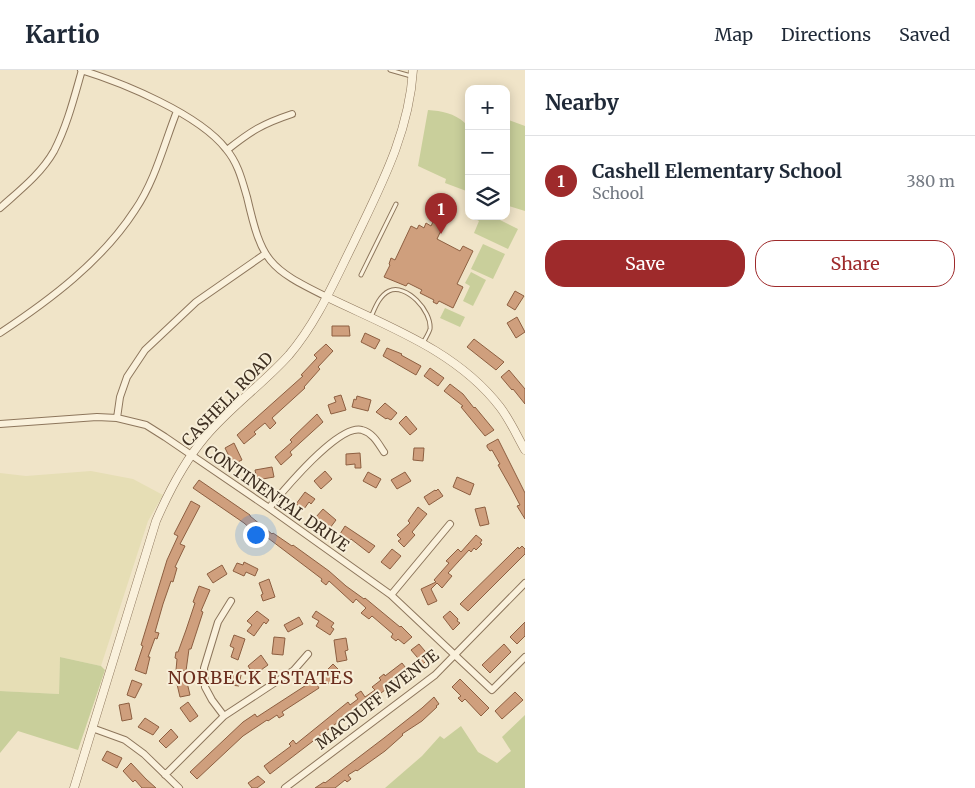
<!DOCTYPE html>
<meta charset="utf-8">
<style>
:root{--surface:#fff;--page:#f2f2f3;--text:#1f2937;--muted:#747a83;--line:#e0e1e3;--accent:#9e2a2b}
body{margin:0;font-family:Merriweather,serif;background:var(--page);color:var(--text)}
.controls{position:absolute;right:15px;top:15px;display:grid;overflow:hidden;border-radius:10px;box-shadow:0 2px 12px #0003}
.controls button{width:45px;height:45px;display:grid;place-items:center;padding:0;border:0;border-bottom:1px solid var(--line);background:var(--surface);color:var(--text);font:25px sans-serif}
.you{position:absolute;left:255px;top:464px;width:18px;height:18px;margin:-12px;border:4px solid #fff;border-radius:50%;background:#1a73e8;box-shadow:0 0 0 8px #1a73e833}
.badge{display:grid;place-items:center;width:32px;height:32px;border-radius:50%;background:var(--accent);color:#fff;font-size:16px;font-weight:700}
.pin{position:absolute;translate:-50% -41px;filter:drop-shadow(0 1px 2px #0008)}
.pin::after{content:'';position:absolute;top:26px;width:18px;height:15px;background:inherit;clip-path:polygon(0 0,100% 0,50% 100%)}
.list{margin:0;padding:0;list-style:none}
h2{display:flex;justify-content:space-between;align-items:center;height:65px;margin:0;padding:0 20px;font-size:21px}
h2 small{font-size:16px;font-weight:400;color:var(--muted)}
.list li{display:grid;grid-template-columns:32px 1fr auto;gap:15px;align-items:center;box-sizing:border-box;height:90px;padding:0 20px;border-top:1px solid var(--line)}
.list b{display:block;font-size:19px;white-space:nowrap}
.list p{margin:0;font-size:16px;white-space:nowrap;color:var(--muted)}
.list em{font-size:16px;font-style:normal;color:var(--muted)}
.actions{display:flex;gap:10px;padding:15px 20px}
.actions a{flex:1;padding:11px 0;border:1px solid var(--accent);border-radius:20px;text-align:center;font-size:18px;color:var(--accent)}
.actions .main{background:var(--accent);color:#fff}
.icon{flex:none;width:28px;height:28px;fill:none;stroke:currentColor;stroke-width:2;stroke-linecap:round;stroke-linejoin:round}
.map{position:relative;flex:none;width:525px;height:718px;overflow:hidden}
header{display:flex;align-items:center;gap:30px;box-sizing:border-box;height:70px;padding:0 25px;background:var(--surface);border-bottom:1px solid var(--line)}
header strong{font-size:24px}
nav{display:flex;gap:28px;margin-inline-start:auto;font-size:18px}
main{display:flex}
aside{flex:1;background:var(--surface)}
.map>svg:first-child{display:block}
.farmland{fill:#e6deb5}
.green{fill:#c9cf9b}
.building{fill:#cf9f7d;stroke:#8d5f41}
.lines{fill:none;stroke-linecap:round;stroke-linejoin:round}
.service-casing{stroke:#8d765c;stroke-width:5}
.minor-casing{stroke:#8d765c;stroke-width:8}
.tertiary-casing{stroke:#8d765c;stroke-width:9}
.service{stroke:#faf1dc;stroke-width:3}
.minor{stroke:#faf1dc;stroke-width:6}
.tertiary{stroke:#faf1dc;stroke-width:8}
.labels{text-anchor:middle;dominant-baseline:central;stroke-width:4;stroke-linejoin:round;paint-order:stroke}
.street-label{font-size:16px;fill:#3d2e20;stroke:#f7eed8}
.neighbourhood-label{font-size:18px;letter-spacing:1px;fill:#6b2e1e;stroke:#f7eed8}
</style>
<header>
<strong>Kartio</strong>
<nav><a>Map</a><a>Directions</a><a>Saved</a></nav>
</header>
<main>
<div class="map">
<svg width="525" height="718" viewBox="0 0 525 718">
<rect width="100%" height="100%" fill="#f0e4c8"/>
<path class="farmland" d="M 91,401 L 133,409 L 163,425 L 148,451 L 101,596 L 60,587 L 59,624 L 0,621 L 0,403 L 26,406 Z"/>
<path class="green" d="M 428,40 C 442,41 454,43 465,53 L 469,42 L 469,122 L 445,113 L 446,109 L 418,96 Z
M 506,49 L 525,56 L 525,141 L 506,135 Z
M 470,146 L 492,146 L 518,159 L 508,179 L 474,163 L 479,151 Z
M 483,174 L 505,184 L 493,209 L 471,199 Z
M 471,202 L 486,210 L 473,236 L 463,231 L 470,216 L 465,213 Z
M 445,238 L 465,247 L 460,257 L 440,248 Z
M 60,587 L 101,596 L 105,600 L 78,680 L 18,661 L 0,683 L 0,621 L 59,624 Z
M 525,645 L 525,718 L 385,718 L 422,686 L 440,666 L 444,669 L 461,656 L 478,682 L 497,693 L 511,681 L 502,667 Z"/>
<path class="building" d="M 436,127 L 456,136 L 448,153 L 445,152 L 437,169 L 460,181 L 463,176 L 473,181 L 457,214 L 463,217 L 453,238 L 439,231 L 437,234 L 433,232 L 434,230 L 420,223 L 422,220 L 408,213 L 406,216 L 384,207 L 390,195 L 389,194 L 391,188 L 395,190 L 411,156 L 417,159 L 419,155 L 424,158 L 426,153 L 431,156 L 436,146 L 429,142 Z
M 515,221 L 524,226 L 515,240 L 507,235 Z
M 517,247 L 525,262 L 516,268 L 507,253 Z
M 332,256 L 349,256 L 350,266 L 332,266 Z
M 365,263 L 380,270 L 375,279 L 361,272 Z
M 474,269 L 504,292 L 496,300 L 467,277 Z
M 326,274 L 333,281 L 318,297 L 320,299 L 304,317 L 305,318 L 272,348 L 276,353 L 270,359 L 265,353 L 254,362 L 256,364 L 244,374 L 237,365 L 303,306 L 301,305 L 317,288 L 314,285 Z
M 387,278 L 402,284 L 401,285 L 421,296 L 416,305 L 383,286 Z
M 430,298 L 444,308 L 438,316 L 424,306 Z
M 509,300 L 525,319 L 525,334 L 513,319 L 512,320 L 501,307 Z
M 450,314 L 463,324 L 474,338 L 475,337 L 494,360 L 485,366 L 461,337 L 463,336 L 444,321 Z
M 341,325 L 346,340 L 331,344 L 328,335 L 336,332 L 334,327 Z
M 357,326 L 371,330 L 368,341 L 352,337 L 354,329 L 356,330 Z
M 385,333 L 397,343 L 391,350 L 387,348 L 386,349 L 376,342 Z
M 317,344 L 323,352 L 290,382 L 292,385 L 281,395 L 275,387 L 292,372 L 290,370 Z
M 406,346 L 417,359 L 410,365 L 399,353 Z
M 498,369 L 525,423 L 525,449 L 517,436 L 520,435 L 511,418 L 498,395 L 500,394 L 492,380 L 490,381 L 487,377 L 487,375 Z
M 234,373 L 242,390 L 233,394 L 225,378 Z
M 414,378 L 424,378 L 423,391 L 413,390 Z
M 360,383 L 361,398 L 355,398 L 355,394 L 346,395 L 346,384 Z
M 272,397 L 274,407 L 257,410 L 255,400 Z
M 325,401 L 332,409 L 321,419 L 314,411 Z
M 368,402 L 381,409 L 376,418 L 363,411 Z
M 405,402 L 411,411 L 397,419 L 391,410 Z
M 457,407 L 474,414 L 470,425 L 453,417 Z
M 199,410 L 250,445 L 250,446 L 272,464 L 273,463 L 292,476 L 293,475 L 329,501 L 346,516 L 364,529 L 365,528 L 400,557 L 401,556 L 412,567 L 404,574 L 398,569 L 396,571 L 391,567 L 393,564 L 372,546 L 369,549 L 361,543 L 366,538 L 356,529 L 353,533 L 329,511 L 326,515 L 321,511 L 322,509 L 264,465 L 261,469 L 257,465 L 256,467 L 250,462 L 252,460 L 244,453 L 193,418 Z
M 438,419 L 443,426 L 429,435 L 424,427 L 435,420 L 436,421 Z
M 305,422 L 315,429 L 311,434 L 309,432 L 304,439 L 296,434 Z
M 191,431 L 200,436 L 180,474 L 185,476 L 175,497 L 177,498 L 173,512 L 171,511 L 163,534 L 155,562 L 159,563 L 157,569 L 155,568 L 148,587 L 150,587 L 146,604 L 135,600 L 143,576 L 141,575 L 167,490 L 178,466 L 174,464 Z
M 418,437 L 427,444 L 412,462 L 415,465 L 404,477 L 398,471 L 401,469 L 397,465 L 410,453 L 408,451 Z
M 485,437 L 489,454 L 480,456 L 475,439 Z
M 323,439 L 336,450 L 330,458 L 316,447 Z
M 345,456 L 375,476 L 369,483 L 351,469 L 350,471 L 340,464 Z
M 476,465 L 482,470 L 480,473 L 482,474 L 476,480 L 474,478 L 471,482 L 469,480 L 448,503 L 452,506 L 442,518 L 437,513 L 431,519 L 437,531 L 428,535 L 421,519 L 436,512 L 434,510 L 449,493 L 446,491 L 458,479 L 461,482 Z
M 522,476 L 525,479 L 525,484 L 468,541 L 460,534 L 509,486 L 518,477 L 519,479 Z
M 392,479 L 401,486 L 390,499 L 381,492 Z
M 244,492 L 258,499 L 255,506 L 246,502 L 244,506 L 233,501 L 237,493 L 243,495 Z
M 222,495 L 227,504 L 213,513 L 207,504 Z
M 269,509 L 275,527 L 263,531 L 261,525 L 263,524 L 259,513 Z
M 199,516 L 210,520 L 201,541 L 203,542 L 191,579 L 189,579 L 186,601 L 176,600 L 177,589 L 175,588 L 176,582 L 178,582 L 186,560 L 195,533 L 193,532 Z
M 257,541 L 269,550 L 266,554 L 264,552 L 254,566 L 247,561 L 252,555 L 247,551 Z
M 316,541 L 334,553 L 331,557 L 334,559 L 330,565 L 316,556 L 319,551 L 312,547 Z
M 450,541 L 458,549 L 457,551 L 460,553 L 453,560 L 443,547 Z
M 299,547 L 303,554 L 288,562 L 284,555 Z
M 525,552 L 525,566 L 517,574 L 510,567 Z
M 234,565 L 245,569 L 238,590 L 231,587 L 234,578 L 230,576 Z
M 274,567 L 285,568 L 283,585 L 272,584 Z
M 346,568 L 348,580 L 345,581 L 347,590 L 337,592 L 334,570 Z
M 419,574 L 430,587 L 423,594 L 411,580 Z
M 504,574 L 511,582 L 490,603 L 482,595 Z
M 261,585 L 268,595 L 254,605 L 248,596 Z
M 402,593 L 409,602 L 361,638 L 359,636 L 270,704 L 264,696 L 291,676 L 289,674 L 293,670 L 296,674 L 348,632 L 350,635 L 358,629 L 355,625 L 361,621 L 365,627 L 375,620 L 372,617 L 381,610 L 379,608 L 384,604 L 385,606 Z
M 333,594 L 341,602 L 329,614 L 321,606 Z
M 224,603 L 241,605 L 239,616 L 223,614 Z
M 186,608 L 190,625 L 180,627 L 176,610 Z
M 460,609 L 489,638 L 481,646 L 465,629 L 462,632 L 458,628 L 461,626 L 452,617 Z
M 132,610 L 142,614 L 135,628 L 127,625 Z
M 314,610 L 319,618 L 282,642 L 284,645 L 279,648 L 277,645 L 268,651 L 267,650 L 243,666 L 197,709 L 190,702 L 243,652 L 255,644 L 257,647 Z
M 515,622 L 523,630 L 502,649 L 495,641 Z
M 434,627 L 439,634 L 436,636 L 437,637 L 422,651 L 402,664 L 403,665 L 385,681 L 357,701 L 356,700 L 348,705 L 351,709 L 347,712 L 345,710 L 335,718 L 315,718 L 324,712 L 325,713 L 384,668 L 422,638 Z
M 188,632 L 198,646 L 190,652 L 180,638 Z
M 129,633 L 132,649 L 122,651 L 119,635 Z
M 145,648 L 159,657 L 153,665 L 138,657 Z
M 171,659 L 178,667 L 166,678 L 159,671 Z
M 107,681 L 122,688 L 117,698 L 102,690 Z
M 131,693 L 146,709 L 156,718 L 142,718 L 135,710 L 133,712 L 123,701 Z
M 258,706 L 265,712 L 257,718 L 252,718 L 248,713 Z"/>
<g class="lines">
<g class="service-casing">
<path id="service" d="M 390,0 L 411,6
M 361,205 L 396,134
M 371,247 C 375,238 379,226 389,221 C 406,213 432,241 430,259 C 429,263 425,269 423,273"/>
</g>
<g class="minor-casing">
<path id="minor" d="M 81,0 C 123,13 199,44 226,79 C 238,93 242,110 247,127 C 262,192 268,198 327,227
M 227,80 C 251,61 262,54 292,44
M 0,138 C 19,121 41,104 54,81 C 67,56 74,28 82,0
M 0,263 C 50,230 102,191 135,140 C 155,111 164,74 177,41
M 117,348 L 120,327 L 127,307 L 145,280 L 196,232 L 265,184
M 0,354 L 97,347 L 117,348 L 146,355 L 165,367 L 269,438 L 391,525 L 492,620 L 525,587
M 269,438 C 283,421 339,353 362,360 C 373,363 378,373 384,382
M 391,525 L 450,454
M 224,646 L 212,630 L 205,617 L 204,598 L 218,552 L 231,531
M 92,658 L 125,670 L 144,684 L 179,718
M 165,705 L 224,646 L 294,600 L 308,584
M 285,718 L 435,605 L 525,513"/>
</g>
<g class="tertiary-casing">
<path id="tertiary" d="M 327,227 C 389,257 457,281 500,337 C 510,350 517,366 525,380
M 74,718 L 156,451 C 169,421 184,392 205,367 C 230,337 263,314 289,285 C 317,252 334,212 353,174 C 380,117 409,64 413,0"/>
</g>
<use href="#service" class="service"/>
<use href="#minor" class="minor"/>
<use href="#tertiary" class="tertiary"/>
</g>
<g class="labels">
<g class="street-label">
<text transform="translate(227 329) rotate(-46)">CASHELL ROAD</text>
<text transform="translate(277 428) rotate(35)">CONTINENTAL DRIVE</text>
<text transform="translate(377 629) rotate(-38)">MACDUFF AVENUE</text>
</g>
<g class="neighbourhood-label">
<text x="261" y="607">NORBECK ESTATES</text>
</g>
</g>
</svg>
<div class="controls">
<button>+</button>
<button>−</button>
<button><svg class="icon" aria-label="layers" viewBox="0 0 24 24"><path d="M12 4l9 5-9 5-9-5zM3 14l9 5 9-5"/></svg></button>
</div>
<div class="you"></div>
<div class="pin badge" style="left:441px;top:164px">1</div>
</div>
<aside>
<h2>Nearby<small></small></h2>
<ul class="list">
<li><span class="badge">1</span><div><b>Cashell Elementary School</b><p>School</p></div><em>380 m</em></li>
</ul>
<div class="actions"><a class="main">Save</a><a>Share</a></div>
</aside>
</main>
